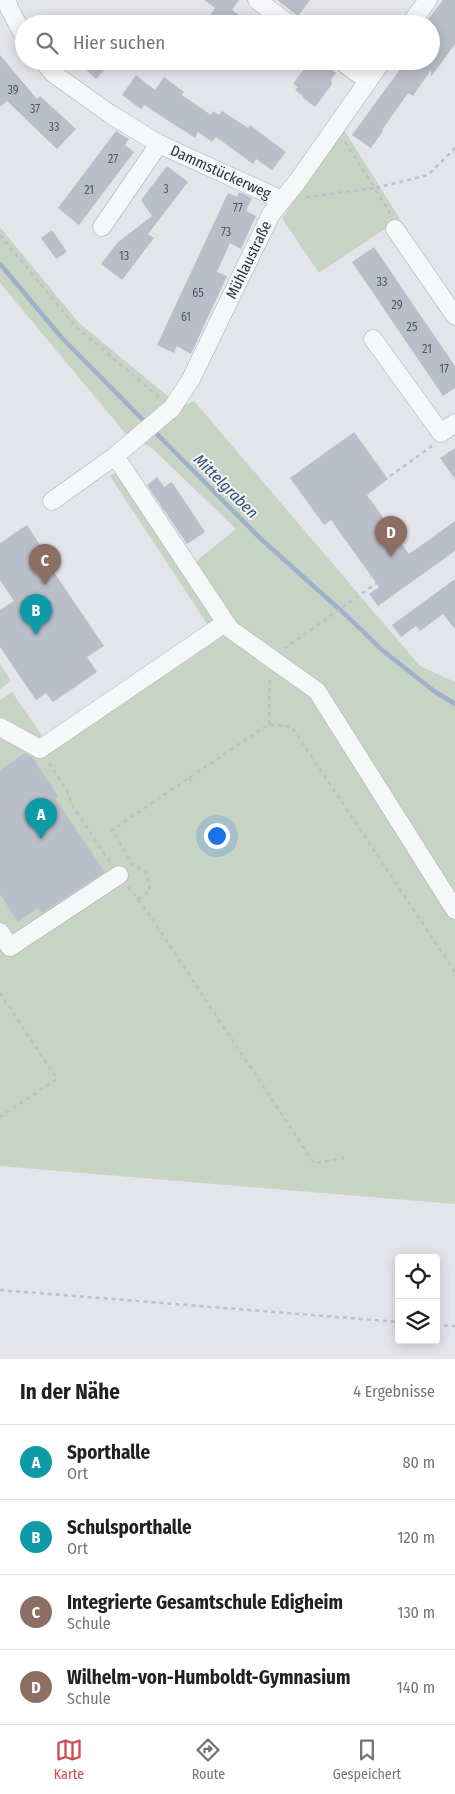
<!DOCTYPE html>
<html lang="de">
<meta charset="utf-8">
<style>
:root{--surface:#fff;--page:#f6f6f6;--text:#202124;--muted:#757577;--line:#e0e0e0;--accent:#cc4c56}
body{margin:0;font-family:"Fira Sans Condensed",sans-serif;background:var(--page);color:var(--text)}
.controls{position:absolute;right:15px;bottom:15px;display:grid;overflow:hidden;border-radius:5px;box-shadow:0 2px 12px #0003}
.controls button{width:45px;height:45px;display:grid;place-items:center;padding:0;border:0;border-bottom:1px solid var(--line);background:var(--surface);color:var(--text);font:25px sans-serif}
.you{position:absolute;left:216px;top:835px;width:18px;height:18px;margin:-12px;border:4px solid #fff;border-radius:50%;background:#1a73e8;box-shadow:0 0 0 8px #1a73e833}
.badge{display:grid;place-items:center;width:32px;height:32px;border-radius:50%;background:var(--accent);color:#fff;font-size:16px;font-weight:700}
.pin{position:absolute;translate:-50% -41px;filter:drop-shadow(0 1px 2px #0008)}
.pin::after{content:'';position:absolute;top:26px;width:18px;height:15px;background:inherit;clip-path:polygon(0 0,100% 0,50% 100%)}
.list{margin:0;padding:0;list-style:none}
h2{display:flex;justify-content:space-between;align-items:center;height:65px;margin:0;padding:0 20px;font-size:21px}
h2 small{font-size:16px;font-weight:400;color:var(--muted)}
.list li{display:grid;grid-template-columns:32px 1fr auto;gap:15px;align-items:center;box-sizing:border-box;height:75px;padding:0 20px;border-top:1px solid var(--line)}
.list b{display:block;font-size:19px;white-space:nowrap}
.list p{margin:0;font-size:16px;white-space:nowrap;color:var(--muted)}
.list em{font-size:16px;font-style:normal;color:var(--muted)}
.icon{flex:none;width:28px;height:28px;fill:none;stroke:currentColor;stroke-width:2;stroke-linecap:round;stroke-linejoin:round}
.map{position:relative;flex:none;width:455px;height:1359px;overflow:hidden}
.search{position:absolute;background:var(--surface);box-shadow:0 2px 12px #0003;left:15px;right:15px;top:15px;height:55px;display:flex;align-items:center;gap:12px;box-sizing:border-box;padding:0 18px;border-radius:28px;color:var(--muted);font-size:19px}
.sheet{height:365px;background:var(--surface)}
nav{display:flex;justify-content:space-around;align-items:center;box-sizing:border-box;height:70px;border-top:1px solid var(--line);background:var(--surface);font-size:14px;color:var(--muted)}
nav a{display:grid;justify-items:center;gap:2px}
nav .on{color:var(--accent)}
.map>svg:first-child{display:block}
.green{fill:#c7d4c4}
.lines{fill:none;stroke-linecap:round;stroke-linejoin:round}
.stream{stroke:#9fb1ca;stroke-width:4.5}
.building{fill:#babec8}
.minor-casing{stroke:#a8acb5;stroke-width:19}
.path{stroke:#bdc0c6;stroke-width:2.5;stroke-dasharray:4 4;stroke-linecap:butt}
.minor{stroke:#f6f7f9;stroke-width:18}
.labels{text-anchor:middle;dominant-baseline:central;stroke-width:4;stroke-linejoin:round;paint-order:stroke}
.number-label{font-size:12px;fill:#4f5564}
.street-label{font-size:15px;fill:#2b3243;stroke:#f3f4f8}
.water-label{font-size:16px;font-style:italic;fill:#364e76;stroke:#f3f4f8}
</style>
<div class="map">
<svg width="455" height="1359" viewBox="0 0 455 1359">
<rect width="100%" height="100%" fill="#e3e5eb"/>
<path class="green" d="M 344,130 L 400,219 L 319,273 L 282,218 Z
M 0,227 L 79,323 L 181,407 L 194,401 L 420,666 L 455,682 L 455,1204 L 0,1166 L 0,700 L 12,692 L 45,740 L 209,627 L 110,476 L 129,465 L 194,563 L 236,529 L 152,448 L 125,433 L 0,283 Z
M 0,664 L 11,681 L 0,689 Z"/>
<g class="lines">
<path class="stream" d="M 0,264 L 62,338 L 148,425
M 153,430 L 261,539 L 348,617 L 382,650 L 434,691 L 455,704"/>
</g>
<path class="building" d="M 204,0 L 239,0 L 232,10 L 251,24 L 204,24 L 215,8 Z
M 277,0 L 310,0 L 298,16 Z
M 443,0 L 455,0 L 455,44 L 431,77 L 431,70 L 413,96 L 408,93 L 382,130 L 383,131 L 371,148 L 352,135 L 406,61 L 431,61 L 431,24 L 426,22 Z
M 0,55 L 37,99 L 40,96 L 76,129 L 57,149 L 7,101 L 0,107 Z
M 77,61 L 113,61 L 96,79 Z
M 310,61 L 320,61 L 336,73 L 331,80 L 332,84 L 315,107 L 302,97 L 303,96 L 295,90 L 298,87 L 293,84 Z
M 136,75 L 155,90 L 164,77 L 184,92 L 182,95 L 211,115 L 213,111 L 219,115 L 222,111 L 248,128 L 250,125 L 286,152 L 272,170 L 256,159 L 253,164 L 216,137 L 212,142 L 198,132 L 195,138 L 144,105 L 141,109 L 122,95 Z
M 116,131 L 129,139 L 125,145 L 134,152 L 79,225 L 58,208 Z
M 167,166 L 188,182 L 148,234 L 154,238 L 122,280 L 101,264 L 118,242 L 152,216 L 141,200 Z
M 239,192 L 252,198 L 246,211 L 256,216 L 241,249 L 230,243 L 217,272 L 227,276 L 191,354 L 177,346 L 174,353 L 157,345 L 228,193 L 237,197 Z
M 52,230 L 67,252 L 56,259 L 41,238 Z
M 374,247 L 455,366 L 455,388 L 443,396 L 352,262 Z
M 354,432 L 388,479 L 367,495 L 409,554 L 455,521 L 455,551 L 378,606 L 369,594 L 379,587 L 331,520 L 324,525 L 290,478 Z
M 455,448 L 455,479 L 440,458 Z
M 157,477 L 164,487 L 172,482 L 205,532 L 187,544 L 147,485 Z
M 27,525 L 54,566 L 51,568 L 104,646 L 87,657 L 97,672 L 53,702 L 46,693 L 36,700 L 0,647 L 0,610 L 14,601 L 0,580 L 0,543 Z
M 455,579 L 455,629 L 443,614 L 420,631 L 416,626 L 401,637 L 392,625 Z
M 25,753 L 32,757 L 58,796 L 55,798 L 105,872 L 42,913 L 38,908 L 18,922 L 0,894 L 0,770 Z"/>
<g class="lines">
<g class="minor-casing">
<g id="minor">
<path d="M 7,0 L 9,8 L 24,36"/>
<path d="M 257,0 L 289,24"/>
<path d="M 410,24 L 428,0"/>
<path id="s1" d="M 43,61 L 54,74 L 110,114 L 159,144 L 282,200"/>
<path d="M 341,61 L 368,81"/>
<path d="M 102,227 L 159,144"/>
<path d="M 395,229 L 455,316"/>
<path d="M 373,339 L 441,433 L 455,423"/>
<path d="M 115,456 L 230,629 L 317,691 L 455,910"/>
<path id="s2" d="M 52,501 L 115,456 L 172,408 L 191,379 L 271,214 L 297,182 L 382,61"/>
<path d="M 0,727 L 40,749 L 225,623"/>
<path d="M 0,932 L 10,947 L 119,875"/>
</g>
</g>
<path class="path" d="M 345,142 L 375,188 L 428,175 L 455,148
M 306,197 L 375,188 L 390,213
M 0,235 L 76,327 L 159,397
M 390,476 L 432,446
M 284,649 L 378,582
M 269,724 L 270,678
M 49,763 L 67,791 L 74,808 L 110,862
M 189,778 L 193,784
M 128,887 L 142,904 L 314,1163 L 344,1158
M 138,899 L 150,891 L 147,873 L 133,865 L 112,830 L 269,724 L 292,727 L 455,972
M 0,993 L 57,1079 L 0,1117
M 0,1290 L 399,1322
M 436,1325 L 455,1326"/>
<use href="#minor" class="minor"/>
</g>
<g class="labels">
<g class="number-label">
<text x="13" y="90">39</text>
<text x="35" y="109">37</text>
<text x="54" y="127">33</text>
<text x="113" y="159">27</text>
<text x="166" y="189">3</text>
<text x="89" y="190">21</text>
<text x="238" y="208">77</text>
<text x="226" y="232">73</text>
<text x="124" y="256">13</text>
<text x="382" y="282">33</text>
<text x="198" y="293">65</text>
<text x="397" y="305">29</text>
<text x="186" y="317">61</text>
<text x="412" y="327">25</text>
<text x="427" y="349">21</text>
<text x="444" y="369">17</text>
</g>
<g class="street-label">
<text stroke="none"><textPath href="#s1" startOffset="211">Dammstückerweg</textPath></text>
<text stroke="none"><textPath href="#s2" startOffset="319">Mühlaustraße</textPath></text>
</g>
<g class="water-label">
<text transform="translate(226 486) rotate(45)">Mittelgraben</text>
</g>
</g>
</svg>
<div class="controls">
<button><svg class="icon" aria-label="locate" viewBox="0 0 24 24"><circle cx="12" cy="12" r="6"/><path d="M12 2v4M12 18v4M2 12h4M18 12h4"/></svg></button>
<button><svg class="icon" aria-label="layers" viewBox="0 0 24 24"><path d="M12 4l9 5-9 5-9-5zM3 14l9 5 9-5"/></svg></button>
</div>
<div class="you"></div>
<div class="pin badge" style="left:41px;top:839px;background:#0f9aa8">A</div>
<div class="pin badge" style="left:36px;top:635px;background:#0f9aa8">B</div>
<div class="pin badge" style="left:45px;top:585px;background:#8d6e63">C</div>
<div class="pin badge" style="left:391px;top:557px;background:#8d6e63">D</div>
<div class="search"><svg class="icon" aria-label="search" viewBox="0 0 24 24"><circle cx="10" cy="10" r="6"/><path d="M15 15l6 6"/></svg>Hier suchen</div>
</div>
<section class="sheet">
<h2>In der Nähe<small>4 Ergebnisse</small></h2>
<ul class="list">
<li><span class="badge" style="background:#0f9aa8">A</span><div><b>Sporthalle</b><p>Ort</p></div><em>80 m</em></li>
<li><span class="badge" style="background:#0f9aa8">B</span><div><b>Schulsporthalle</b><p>Ort</p></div><em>120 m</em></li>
<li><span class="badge" style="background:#8d6e63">C</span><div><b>Integrierte Gesamtschule Edigheim</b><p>Schule</p></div><em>130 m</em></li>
<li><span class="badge" style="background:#8d6e63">D</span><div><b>Wilhelm-von-Humboldt-Gymnasium</b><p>Schule</p></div><em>140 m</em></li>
</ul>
</section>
<nav>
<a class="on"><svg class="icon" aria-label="map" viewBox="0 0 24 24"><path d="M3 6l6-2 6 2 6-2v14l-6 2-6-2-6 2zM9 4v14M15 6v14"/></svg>Karte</a>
<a><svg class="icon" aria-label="directions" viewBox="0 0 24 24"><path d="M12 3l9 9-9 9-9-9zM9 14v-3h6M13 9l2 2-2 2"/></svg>Route</a>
<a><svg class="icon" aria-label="saved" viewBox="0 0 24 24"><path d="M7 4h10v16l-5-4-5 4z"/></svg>Gespeichert</a>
</nav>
